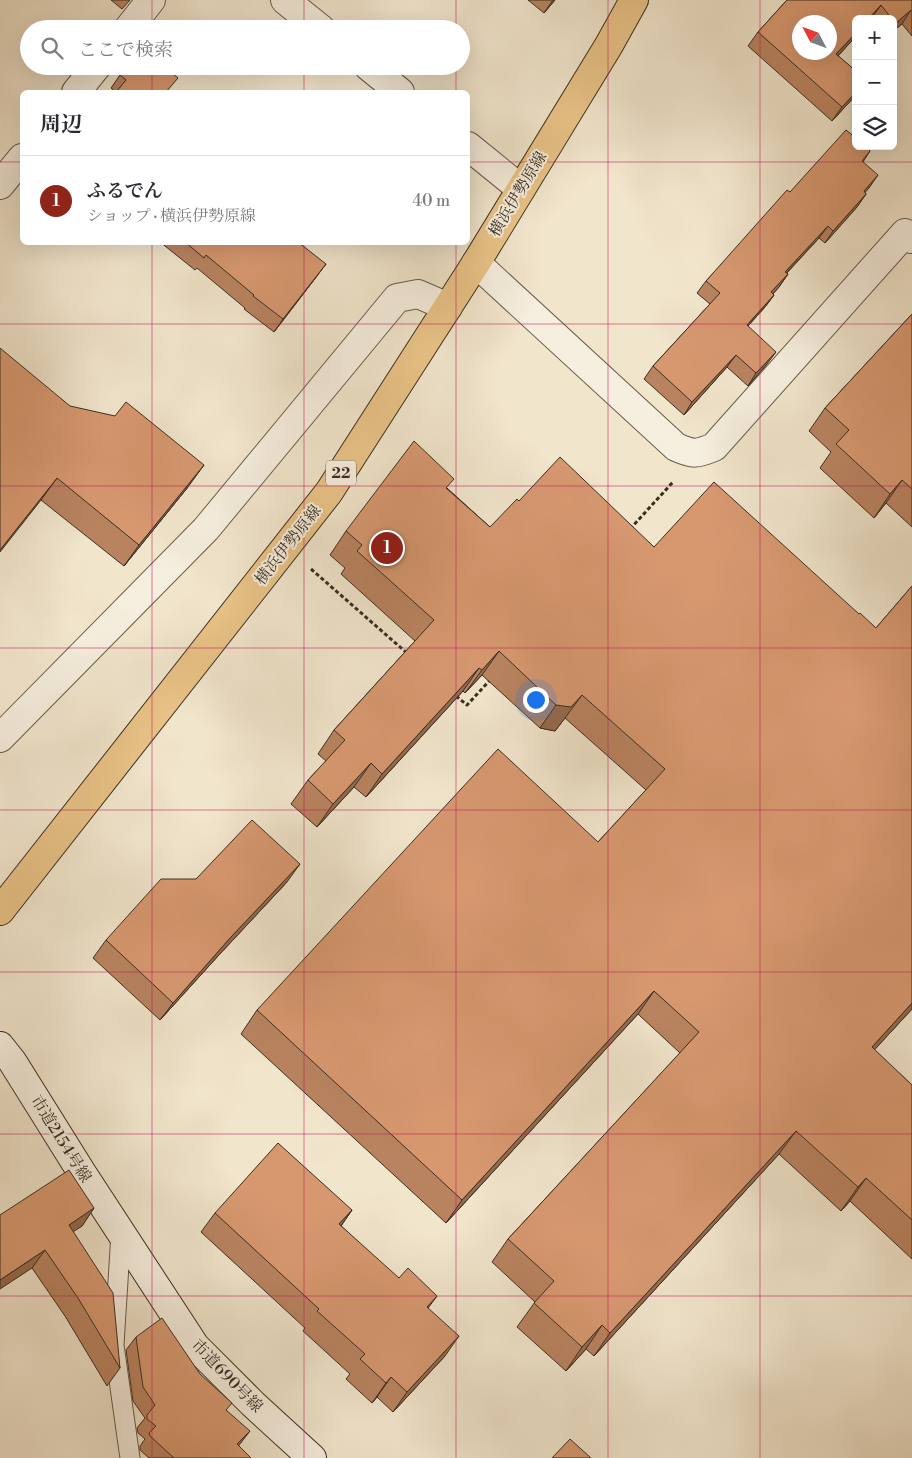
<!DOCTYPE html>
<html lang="ja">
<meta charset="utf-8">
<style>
:root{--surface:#fff;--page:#f2f2f3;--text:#2b2b33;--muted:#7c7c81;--line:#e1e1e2;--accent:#8f2418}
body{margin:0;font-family:"Libre Bodoni","Noto Serif JP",serif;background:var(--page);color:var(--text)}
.controls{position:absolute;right:15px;top:15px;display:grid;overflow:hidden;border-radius:8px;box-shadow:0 5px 20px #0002}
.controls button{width:45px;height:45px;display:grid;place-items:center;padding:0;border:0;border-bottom:1px solid var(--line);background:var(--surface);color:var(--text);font:25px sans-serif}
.compass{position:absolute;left:792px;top:15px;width:45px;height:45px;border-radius:50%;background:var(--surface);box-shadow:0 5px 20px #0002;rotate:311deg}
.you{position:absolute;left:535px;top:699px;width:18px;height:18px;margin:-12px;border:4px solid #fff;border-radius:50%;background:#1a73e8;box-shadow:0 0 0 8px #1a73e833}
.badge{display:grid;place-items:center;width:32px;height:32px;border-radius:50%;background:var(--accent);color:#fff;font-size:16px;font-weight:700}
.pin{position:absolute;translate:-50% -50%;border:2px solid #fff;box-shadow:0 1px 5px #0006}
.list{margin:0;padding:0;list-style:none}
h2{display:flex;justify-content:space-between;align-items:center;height:65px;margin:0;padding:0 20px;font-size:21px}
h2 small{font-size:16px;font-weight:400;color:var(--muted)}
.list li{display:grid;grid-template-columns:32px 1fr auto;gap:15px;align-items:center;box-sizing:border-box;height:90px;padding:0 20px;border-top:1px solid var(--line)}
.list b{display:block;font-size:19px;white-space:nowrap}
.list p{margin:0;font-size:16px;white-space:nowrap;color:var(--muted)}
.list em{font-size:16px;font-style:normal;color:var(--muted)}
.icon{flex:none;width:28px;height:28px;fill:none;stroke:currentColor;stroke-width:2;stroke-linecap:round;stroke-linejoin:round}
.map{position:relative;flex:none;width:912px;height:1458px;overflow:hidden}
.search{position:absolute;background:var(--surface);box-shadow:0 5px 20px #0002;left:20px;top:20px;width:450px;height:55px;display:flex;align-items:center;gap:12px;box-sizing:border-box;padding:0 18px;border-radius:28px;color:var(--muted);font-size:19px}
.panel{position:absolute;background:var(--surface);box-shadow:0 5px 20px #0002;left:20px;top:90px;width:450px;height:155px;border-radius:8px}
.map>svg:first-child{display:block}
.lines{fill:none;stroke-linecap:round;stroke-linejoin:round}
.lane-casing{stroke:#685c4c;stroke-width:21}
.street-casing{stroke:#685c4c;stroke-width:30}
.secondary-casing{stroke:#3b2e21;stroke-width:30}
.primary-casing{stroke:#3b2e21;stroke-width:30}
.path{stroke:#3b2e21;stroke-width:3;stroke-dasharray:4 2.5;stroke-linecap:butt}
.lane{stroke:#f6eede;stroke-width:19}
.street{stroke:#f6eede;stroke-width:28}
.secondary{stroke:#f6eede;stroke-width:28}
.primary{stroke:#e8c286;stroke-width:28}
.wall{fill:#b98360;stroke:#3b2e21}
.shaded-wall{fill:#966a4e;stroke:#3b2e21}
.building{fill:#d79870;stroke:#3b2e21;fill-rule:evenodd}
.grid{fill:none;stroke:#c2185b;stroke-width:1;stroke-opacity:0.55}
.labels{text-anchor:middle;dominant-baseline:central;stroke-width:4;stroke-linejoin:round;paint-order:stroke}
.shield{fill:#f6eede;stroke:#73685a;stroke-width:1}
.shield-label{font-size:15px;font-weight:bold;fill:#3b2e21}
.street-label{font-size:16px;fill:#3b2e21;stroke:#f6eede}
</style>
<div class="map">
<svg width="912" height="1458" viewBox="0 0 912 1458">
<rect width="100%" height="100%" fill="#f1e5cc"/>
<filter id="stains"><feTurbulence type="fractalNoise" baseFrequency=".004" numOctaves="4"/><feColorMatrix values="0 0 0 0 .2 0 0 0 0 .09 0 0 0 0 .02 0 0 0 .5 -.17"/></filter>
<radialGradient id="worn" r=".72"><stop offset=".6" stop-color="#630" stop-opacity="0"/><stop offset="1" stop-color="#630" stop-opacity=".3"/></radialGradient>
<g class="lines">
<g class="lane-casing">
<path id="lane" d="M 121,1233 L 114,1345 L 130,1458"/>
</g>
<g class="street-casing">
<path id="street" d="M 285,0 L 321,29
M 128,29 L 151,0
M 368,66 L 400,92
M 76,92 L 97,66
M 468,146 L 521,189
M 0,185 L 22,158
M 476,263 L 676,447 C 694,455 697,454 714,447 L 905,233 L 912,239
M 0,738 L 206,529 L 397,298 L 418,294 L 448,307"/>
</g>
<g class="secondary-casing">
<path id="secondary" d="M 0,1046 L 12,1061 L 82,1173 L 195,1346 L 253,1404 L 312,1458"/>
</g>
<g class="primary-casing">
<path id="primary" d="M 0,911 L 329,492 L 476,263 L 609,45 L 634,0"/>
</g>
<path class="path" d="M 630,529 L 673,482
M 311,569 L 408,654
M 456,696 L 467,705 L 492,678"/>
<use href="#lane" class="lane"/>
<use href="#street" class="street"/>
<use href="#secondary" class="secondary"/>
<use href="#primary" class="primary"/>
</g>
<path class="wall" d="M 111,0 L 130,0 L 122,9 Z
M 528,0 L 555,0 L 544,13 Z
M 787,0 L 912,0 L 912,36 L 902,24 L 893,31 L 893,19 L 856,19 L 856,36 L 838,56 L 856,71 L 856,95 L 832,121 L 748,46 L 758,32 Z
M 164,66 L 116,92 L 111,88 L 120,75 Z
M 870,151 L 863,162 L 869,188 L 865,192 L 866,194 L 857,207 L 825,243 L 819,238 L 787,273 L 788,274 L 779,287 L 773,294 L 774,295 L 765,307 L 748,326 L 767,364 L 748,386 L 727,367 L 684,415 L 644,379 L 653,366 L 710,304 L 697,293 L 706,281 L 790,192 Z
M 160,242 L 290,242 L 317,276 L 274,332 L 244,309 L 245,308 L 197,268 L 195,270 Z
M 912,314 L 912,527 L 886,503 L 874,518 L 820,468 L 831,452 L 809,431 L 825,408 Z
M 70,406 L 188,487 L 124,566 L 41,500 Z
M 447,488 L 490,527 L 519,501 L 654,547 L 859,614 L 876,628 L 912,586 L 912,1009 L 874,1050 L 912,1085 L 912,1259 L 850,1201 L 841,1211 L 779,1154 L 594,1356 L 586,1349 L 566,1371 L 517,1327 L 535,1302 L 492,1262 L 508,1239 L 680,1053 L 638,1014 L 446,1223 L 241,1034 L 257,1010 L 598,842 L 646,790 L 565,718 L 555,731 L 540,728 L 482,675 L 465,693 L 463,691 L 366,797 L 354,787 L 317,827 L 291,804 L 308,780 L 326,761 L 318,754 L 334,730 L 415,641 L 341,574 L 345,568 L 330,555 L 346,531 Z
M 196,879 L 287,882 L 218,956 L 160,1020 L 93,958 L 106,940 Z
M 94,1208 L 82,1226 L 73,1231 L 120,1368 L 107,1386 L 65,1316 L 32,1268 L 0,1215 Z
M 352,1210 L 341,1226 L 428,1308 L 445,1356 L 393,1412 L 377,1397 L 372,1403 L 346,1379 L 350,1374 L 303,1331 L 305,1328 L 201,1232 L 215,1213 Z
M 136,1337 L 200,1374 L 227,1411 L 239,1446 L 251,1458 L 149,1458 L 140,1450 L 140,1446 L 145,1439 L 138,1433 L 137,1428 L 145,1418 L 133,1401 L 126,1350 Z"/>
<path class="shaded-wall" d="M 553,0 L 555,0 L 544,13 Z
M 881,5 L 871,19 L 868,19 Z
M 911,10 L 902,24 L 893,31 L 893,27 L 896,23 Z
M 856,33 L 856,36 L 827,68 L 836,54 Z
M 856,92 L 856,95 L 832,121 L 842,107 Z
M 878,175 L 869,188 L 855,204 L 864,191 Z
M 866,194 L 857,207 L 825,243 L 833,231 Z
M 828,226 L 819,238 L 776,284 L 785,272 Z
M 326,264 L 317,276 L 274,332 L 283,319 Z
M 788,274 L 779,287 L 763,305 L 771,292 Z
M 774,295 L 765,307 L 738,337 L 747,325 Z
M 776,352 L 767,364 L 748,386 L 756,373 Z
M 736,355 L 727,367 L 684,415 L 692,402 Z
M 204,465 L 188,487 L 124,566 L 139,545 Z
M 57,478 L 41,500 L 0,552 L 0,550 Z
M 902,480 L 886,503 L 874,518 L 890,494 Z
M 499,651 L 482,675 L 465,693 L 482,670 Z
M 479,668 L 463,691 L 366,797 L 382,774 Z
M 582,695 L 565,718 L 555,731 L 540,728 L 556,705 Z
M 371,763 L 354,787 L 317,827 L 333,804 Z
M 300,864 L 287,882 L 218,956 L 160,1020 L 173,1003 L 230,938 Z
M 654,991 L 638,1014 L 446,1223 L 462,1200 Z
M 912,1003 L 912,1009 L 855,1071 L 872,1047 Z
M 796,1131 L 779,1154 L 594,1356 L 610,1333 Z
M 866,1178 L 850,1201 L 841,1211 L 858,1187 Z
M 94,1208 L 82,1226 L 56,1243 L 69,1225 Z
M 352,1210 L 338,1230 L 339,1224 Z
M 45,1250 L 32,1268 L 0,1289 L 0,1280 Z
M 437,1296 L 423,1315 L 427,1307 Z
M 602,1325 L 586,1349 L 566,1371 L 582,1347 Z
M 459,1336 L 445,1356 L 393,1412 L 407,1392 Z
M 391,1377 L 377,1397 L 372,1403 L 386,1383 Z
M 250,1431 L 240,1444 L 227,1458 L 237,1444 Z"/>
<path class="building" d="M 787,0 L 912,0 L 912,11 L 911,10 L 896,23 L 893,19 L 892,19 L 881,5 L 868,19 L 856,19 L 856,33 L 836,54 L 856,71 L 856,92 L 842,107 L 758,32 ZM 800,22 L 830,22 L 830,52 L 800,52 Z
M 127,66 L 164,66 L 178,78 L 166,92 L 116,92 L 126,80 L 120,75 Z
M 846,130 L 856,138 L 856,146 L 865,146 L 870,151 L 862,161 L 878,175 L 864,191 L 866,194 L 833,231 L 828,226 L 785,272 L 788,274 L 771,292 L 774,295 L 747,325 L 776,352 L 756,373 L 736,355 L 692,402 L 653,366 L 720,293 L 706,281 L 787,190 L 790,192 Z
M 185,242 L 290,242 L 293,245 L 294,242 L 298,242 L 326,264 L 283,319 L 253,296 L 254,295 L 206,255 L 204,258 Z
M 912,314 L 912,489 L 902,480 L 890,494 L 836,444 L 849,430 L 825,408 Z
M 0,348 L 70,406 L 115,416 L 126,402 L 204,465 L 139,545 L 57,478 L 0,550 Z
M 414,441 L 454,479 L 446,488 L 490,527 L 517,499 L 519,501 L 560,457 L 654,547 L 714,482 L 859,614 L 860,613 L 876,628 L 912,586 L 912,1003 L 872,1047 L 912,1085 L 912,1220 L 866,1178 L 858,1187 L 796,1131 L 610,1333 L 602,1325 L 582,1347 L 534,1303 L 554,1281 L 508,1239 L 699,1032 L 654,991 L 462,1200 L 257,1010 L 498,749 L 598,842 L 665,769 L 582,695 L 571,707 L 556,705 L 499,651 L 482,670 L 479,668 L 382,774 L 371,763 L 333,804 L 308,780 L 345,740 L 334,730 L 434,620 L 357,551 L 362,545 L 346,531 Z
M 252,820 L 300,864 L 230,938 L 173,1003 L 106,940 L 161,879 L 196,879 Z
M 278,1143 L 352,1210 L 339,1224 L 399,1278 L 408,1268 L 437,1296 L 427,1307 L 459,1336 L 407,1392 L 391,1377 L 386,1383 L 360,1359 L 365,1354 L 317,1311 L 319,1309 L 215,1213 Z
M 69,1170 L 94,1208 L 69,1225 L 113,1293 L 120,1368 L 78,1298 L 45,1250 L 0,1280 L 0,1215 Z
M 162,1318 L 200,1374 L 232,1403 L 226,1410 L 250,1431 L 237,1444 L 251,1458 L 174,1458 L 150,1436 L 149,1433 L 156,1426 L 147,1419 L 147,1415 L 155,1405 L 143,1387 L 136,1337 Z
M 570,1439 L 591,1458 L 552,1458 Z"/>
<path class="grid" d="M 152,0 L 152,29M 304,0 L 304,29M 456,0 L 456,29M 608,0 L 608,1458M 760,0 L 760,1458M 152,66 L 152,92M 304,66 L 304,92M 456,66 L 456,92M 0,162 L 22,162M 468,162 L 912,162M 152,242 L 152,1458M 304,242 L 304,1458M 456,242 L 456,1458M 0,324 L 912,324M 0,486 L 912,486M 0,648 L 912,648M 0,810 L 912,810M 0,972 L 912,972M 0,1134 L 912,1134M 0,1296 L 912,1296"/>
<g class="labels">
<rect class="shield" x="326" y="460.5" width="30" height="25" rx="4"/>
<g class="shield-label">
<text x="341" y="473">22</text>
</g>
<g class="street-label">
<text transform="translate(518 194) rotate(-59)">横浜伊勢原線</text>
<text transform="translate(288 545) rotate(-52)">横浜伊勢原線</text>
<text transform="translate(61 1139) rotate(58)">市道2154号線</text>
<text transform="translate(227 1376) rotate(46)">市道690号線</text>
</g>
</g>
<rect width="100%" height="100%" filter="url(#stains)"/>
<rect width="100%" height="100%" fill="url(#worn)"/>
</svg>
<div class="controls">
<button>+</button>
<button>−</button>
<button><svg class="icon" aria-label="layers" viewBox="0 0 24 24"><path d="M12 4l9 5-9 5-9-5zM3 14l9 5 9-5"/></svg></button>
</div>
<svg class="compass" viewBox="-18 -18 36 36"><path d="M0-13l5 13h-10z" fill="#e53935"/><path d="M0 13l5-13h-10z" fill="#7c7c81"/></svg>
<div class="you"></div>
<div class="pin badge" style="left:387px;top:548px">1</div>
<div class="search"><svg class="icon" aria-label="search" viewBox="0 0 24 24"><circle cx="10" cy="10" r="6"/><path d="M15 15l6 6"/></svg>ここで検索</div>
<section class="panel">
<h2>周辺<small></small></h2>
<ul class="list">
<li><span class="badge">1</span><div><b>ふるでん</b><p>ショップ · 横浜伊勢原線</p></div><em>40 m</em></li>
</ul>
</section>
</div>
